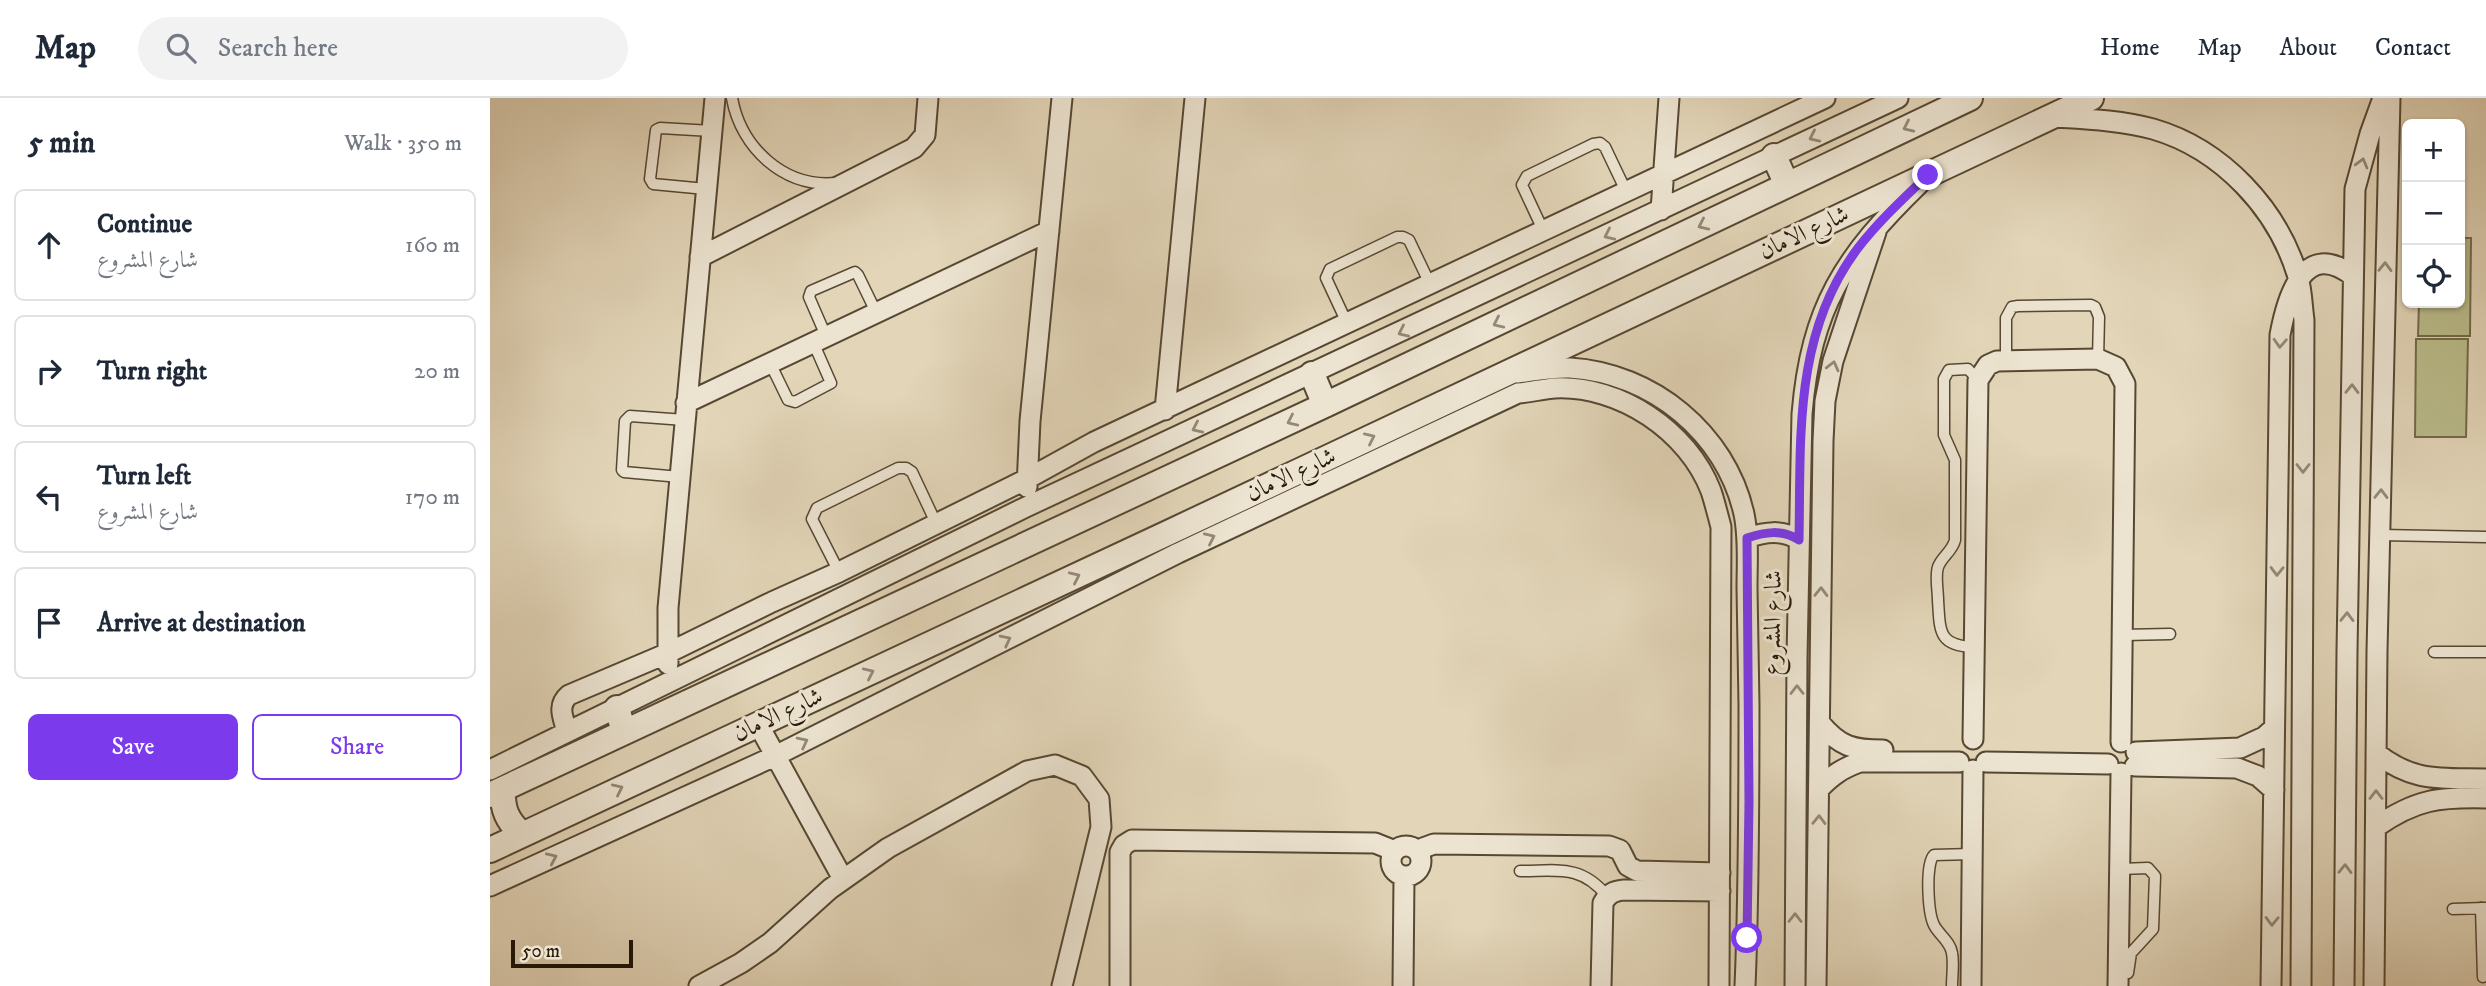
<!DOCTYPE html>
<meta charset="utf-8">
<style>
:root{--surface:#fff;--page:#f2f2f3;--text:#1f2937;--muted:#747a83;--line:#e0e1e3;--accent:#7c3aed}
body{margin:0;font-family:"IM FELL DW Pica",Amiri,serif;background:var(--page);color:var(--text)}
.controls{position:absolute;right:21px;top:21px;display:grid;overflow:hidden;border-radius:10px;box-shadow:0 2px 5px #0004}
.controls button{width:63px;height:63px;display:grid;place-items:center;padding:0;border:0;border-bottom:2px solid var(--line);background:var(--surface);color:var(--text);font:35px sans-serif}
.scale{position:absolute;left:21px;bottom:18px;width:122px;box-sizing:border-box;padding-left:7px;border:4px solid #291907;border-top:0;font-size:19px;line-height:24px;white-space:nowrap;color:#291907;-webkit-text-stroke:5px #ece4d1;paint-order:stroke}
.stop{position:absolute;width:21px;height:21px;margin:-16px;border:5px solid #7c3aed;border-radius:50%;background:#fff}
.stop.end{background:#7c3aed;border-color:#fff;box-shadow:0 2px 7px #0008}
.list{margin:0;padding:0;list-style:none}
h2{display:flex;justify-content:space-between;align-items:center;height:91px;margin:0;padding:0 28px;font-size:30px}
h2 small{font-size:23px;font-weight:400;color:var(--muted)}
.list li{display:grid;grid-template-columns:46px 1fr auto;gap:21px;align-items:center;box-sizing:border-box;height:112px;margin:0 14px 14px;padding:0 14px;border:2px solid var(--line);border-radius:10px}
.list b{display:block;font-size:26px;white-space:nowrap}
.list p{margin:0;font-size:23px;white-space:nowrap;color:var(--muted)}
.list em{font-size:23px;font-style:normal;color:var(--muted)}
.actions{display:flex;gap:14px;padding:21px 28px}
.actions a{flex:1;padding:16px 0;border:2px solid var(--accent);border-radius:10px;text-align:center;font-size:24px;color:var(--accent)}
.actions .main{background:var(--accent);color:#fff}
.icon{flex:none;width:38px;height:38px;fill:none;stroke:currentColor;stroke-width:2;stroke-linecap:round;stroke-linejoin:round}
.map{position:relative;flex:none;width:1996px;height:888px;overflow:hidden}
header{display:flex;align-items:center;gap:42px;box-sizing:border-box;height:98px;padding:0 35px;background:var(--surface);border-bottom:2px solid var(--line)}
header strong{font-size:33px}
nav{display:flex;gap:38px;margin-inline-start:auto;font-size:24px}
.search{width:490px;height:63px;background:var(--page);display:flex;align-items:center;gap:18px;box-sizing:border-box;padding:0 24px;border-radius:38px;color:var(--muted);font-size:26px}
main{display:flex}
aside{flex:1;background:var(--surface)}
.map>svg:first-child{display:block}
.green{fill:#babb8a;stroke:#726a48;stroke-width:2}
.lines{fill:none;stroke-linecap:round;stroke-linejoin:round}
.service-casing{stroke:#574833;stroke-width:13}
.minor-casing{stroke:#574833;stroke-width:23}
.tertiary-casing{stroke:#574833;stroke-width:28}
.service{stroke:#ece4d1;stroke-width:10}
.minor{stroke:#ece4d1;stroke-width:19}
.tertiary{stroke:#ece4d1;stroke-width:24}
.oneway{stroke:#948976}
.route{stroke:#7c3aed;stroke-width:9}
.labels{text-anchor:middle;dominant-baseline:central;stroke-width:6;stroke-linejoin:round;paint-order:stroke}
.street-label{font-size:24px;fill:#291907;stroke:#ece4d1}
</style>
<header>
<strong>Map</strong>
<div class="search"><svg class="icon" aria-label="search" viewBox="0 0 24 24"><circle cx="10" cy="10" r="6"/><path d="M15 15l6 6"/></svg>Search here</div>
<nav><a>Home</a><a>Map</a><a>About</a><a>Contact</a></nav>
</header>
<main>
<aside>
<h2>5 min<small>Walk · 350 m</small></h2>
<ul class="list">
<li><svg class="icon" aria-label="ahead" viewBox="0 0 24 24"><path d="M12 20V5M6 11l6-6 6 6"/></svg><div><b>Continue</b><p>شارع المشروع</p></div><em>160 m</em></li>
<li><svg class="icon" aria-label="right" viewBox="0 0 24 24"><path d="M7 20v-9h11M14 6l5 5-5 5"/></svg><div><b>Turn right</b></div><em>20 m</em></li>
<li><svg class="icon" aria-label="left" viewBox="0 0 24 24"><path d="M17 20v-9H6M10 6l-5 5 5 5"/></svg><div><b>Turn left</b><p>شارع المشروع</p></div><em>170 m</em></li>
<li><svg class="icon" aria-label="arrive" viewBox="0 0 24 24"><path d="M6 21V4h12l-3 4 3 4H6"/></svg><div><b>Arrive at destination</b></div></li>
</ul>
<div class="actions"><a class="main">Save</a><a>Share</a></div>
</aside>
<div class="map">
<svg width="1996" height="888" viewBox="0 0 1996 888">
<rect width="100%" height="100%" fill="#e2d5b8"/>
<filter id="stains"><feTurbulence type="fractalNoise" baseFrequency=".00286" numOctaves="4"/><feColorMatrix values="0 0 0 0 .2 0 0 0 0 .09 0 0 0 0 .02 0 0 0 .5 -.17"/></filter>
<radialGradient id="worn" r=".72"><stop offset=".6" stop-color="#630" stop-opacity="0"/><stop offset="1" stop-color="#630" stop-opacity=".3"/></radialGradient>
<path class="green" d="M 1970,140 L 1981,140 L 1980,238 L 1928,238 L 1929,205 L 1970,205 Z
M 1926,241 L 1978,241 L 1976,339 L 1925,339 Z"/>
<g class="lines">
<g class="service-casing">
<path id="service" d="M 242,0 C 251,50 294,90 346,85
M 216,91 L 163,86 L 160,81 L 166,32 L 170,30 L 222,33
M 1053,132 L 1032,87 L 1037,78 L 1103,46 L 1110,45 L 1115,49 L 1136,93
M 857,225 L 836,180 L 840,171 L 907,139 L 913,139 L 919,142 L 940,186
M 336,238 L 319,199 L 321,193 L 365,174 L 368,177 L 386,214
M 1516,262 L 1516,220 L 1522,209 L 1528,208 L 1601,207 L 1605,209 L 1609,219 L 1608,261
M 280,265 L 298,302 L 305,304 L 341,285 L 323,244
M 190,379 L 134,374 L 132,372 L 135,323 L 140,318 L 195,322
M 1890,437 L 1996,439
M 349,474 L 322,421 L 327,410 L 408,370 L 416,370 L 422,374 L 446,425
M 1633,537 L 1680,536
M 1484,549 C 1448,548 1450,533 1448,502 C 1448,492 1445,479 1448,469 C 1452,458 1462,454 1465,442 L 1465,362 L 1454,337 L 1454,281 L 1459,272 L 1478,271 L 1488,282
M 1944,554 L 1996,554
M 1630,771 L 1658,770 L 1665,778 L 1663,831 L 1641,855 L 1638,875
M 1030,773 C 1067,773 1091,766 1117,798
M 1991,810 L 1993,879
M 1963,811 L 1995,810
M 1462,888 C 1462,877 1464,865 1462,855 C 1460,843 1449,837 1444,827 C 1438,815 1435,766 1444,757 L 1482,756"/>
</g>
<g class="minor-casing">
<path id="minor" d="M 1562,19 C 1596,21 1630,22 1663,31 C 1732,51 1788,111 1808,179 C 1812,193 1812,208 1814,222 L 1811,888
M 1171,112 L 1179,0
M 210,159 L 424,50 L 435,37 L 438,0
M 1027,275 C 1044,273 1063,269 1080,270 C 1162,275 1236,335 1254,416 C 1259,440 1257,466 1257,490 C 1258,529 1258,568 1259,607 C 1259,701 1259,794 1255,888
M 196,305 L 559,133
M 675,312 L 705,0
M 537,389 L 540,323 L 572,0
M 1257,440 C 1275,434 1292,431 1309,442
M 178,566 L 178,510 L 225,0
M 1330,625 C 1350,649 1363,652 1393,652
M 268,626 L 353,781
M 77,634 C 74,621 66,608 79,597 L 178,555 L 282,504 L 349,474 L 537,381 L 604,344 L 1335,0
M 1483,641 L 1488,282 L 1498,267 L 1507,263 L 1608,261 L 1626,269 L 1635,286 L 1631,644
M 1646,654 L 1750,650 L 1774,639 L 1784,630
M 1886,655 C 1924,685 1951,680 1996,681
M 1496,664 L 1618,666
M 1645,668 L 1747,670 L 1768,678 L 1784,692
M 0,672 L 536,409 L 1408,0
M 1329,691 C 1342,677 1353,670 1370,664 L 1469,664
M 1886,729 C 1926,701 1949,699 1996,700
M901 763a15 15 0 1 1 30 0a15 15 0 1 1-30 0Z
M 929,754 L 933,750 L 944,746 L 1119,748 L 1130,752 L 1138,768 L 1147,773 L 1230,775
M 0,788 L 285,658 L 688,455 L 1028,295 C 1040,294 1053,291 1065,290 C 1130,287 1198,333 1221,393 C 1225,405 1228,418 1231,429 L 1229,888
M 209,888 L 251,865 L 280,845 L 340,791 L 398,750 L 537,673 L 565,667 L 592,678 L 609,701 L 611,729 L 572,888
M 630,888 L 630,754 L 634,747 L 642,742 L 885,745 L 905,753
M 913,888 L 914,778
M 1111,888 L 1113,805 C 1118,796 1123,793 1134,792 L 1230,793
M 1305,888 L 1307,559 L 1312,316 C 1321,209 1354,159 1429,86
M 1326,888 L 1333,343 L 1335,303 L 1343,263 L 1386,134
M 1481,888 L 1483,672
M 1628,888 L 1631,675
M 1781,888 L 1790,237 C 1797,199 1814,140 1863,178
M 1854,888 L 1857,553 L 1865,91 L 1880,36 L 1893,0
M 1884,888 L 1887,553 L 1900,0"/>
</g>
<g class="tertiary-casing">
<path id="tertiary" d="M 1284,58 L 1297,87
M 822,276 L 835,307
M 127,610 L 134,634
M 13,691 C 12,711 17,723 32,736
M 0,697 L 835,307 L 1480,0
M 0,752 L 680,434 L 1601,0"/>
</g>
<use href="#service" class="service"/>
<use href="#minor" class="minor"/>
<use href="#tertiary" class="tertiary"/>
</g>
<defs><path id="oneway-chevron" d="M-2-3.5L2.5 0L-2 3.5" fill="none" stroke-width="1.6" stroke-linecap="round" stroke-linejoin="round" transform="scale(1.75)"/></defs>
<g class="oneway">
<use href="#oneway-chevron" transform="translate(1418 29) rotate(155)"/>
<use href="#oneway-chevron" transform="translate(1324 39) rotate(155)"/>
<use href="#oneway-chevron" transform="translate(1872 65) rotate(-75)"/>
<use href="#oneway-chevron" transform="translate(1213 127) rotate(155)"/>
<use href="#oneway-chevron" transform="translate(1119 137) rotate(155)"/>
<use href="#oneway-chevron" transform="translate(1895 169) rotate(-89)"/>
<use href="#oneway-chevron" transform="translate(1008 225) rotate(155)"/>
<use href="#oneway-chevron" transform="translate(913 234) rotate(155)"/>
<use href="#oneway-chevron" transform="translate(1790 245) rotate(93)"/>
<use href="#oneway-chevron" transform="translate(1343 268) rotate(-76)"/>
<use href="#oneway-chevron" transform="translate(1862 291) rotate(-89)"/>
<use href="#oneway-chevron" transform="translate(802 323) rotate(155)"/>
<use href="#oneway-chevron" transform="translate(707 330) rotate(155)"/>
<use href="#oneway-chevron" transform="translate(880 340) rotate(-25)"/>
<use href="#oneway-chevron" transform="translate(1813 370) rotate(90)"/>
<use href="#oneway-chevron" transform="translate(1891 396) rotate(-89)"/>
<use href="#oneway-chevron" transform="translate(720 440) rotate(-25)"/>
<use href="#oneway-chevron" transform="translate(1787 473) rotate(91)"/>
<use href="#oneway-chevron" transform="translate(585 479) rotate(-25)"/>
<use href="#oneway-chevron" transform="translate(1331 494) rotate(-89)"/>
<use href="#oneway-chevron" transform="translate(1857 519) rotate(-89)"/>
<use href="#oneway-chevron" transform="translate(516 542) rotate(-27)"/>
<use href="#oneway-chevron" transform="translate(379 575) rotate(-25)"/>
<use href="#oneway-chevron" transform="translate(1307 592) rotate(-90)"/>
<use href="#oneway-chevron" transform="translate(313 644) rotate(-27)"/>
<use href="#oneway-chevron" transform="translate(128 691) rotate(-25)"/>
<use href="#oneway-chevron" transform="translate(1886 697) rotate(-90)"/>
<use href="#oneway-chevron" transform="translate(1329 722) rotate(-89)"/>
<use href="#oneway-chevron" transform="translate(62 760) rotate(-24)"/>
<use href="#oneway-chevron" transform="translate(1855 771) rotate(-89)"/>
<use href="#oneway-chevron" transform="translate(1305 820) rotate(-90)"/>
<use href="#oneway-chevron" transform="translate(1782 823) rotate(91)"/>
</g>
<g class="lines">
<path class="route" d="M 1257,840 L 1259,704 L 1257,440 C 1275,434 1292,431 1309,442 C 1311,340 1303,236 1368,150 C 1389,123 1414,100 1438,77"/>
</g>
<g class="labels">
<g class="street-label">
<text transform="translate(1314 135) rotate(-25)">شارع الامان</text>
<text transform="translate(801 377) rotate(-25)">شارع الامان</text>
<text transform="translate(1283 525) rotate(-89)">شارع المشروع</text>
<text transform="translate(288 617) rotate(-25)">شارع الامان</text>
</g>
</g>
<rect width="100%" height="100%" filter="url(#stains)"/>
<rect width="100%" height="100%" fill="url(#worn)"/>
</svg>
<div class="controls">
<button>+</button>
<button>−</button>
<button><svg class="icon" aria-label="locate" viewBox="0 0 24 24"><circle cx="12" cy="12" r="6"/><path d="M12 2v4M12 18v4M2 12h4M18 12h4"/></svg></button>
</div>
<div class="scale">50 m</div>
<div class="stop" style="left:1257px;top:840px"></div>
<div class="stop end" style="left:1438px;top:77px"></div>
</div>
</main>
